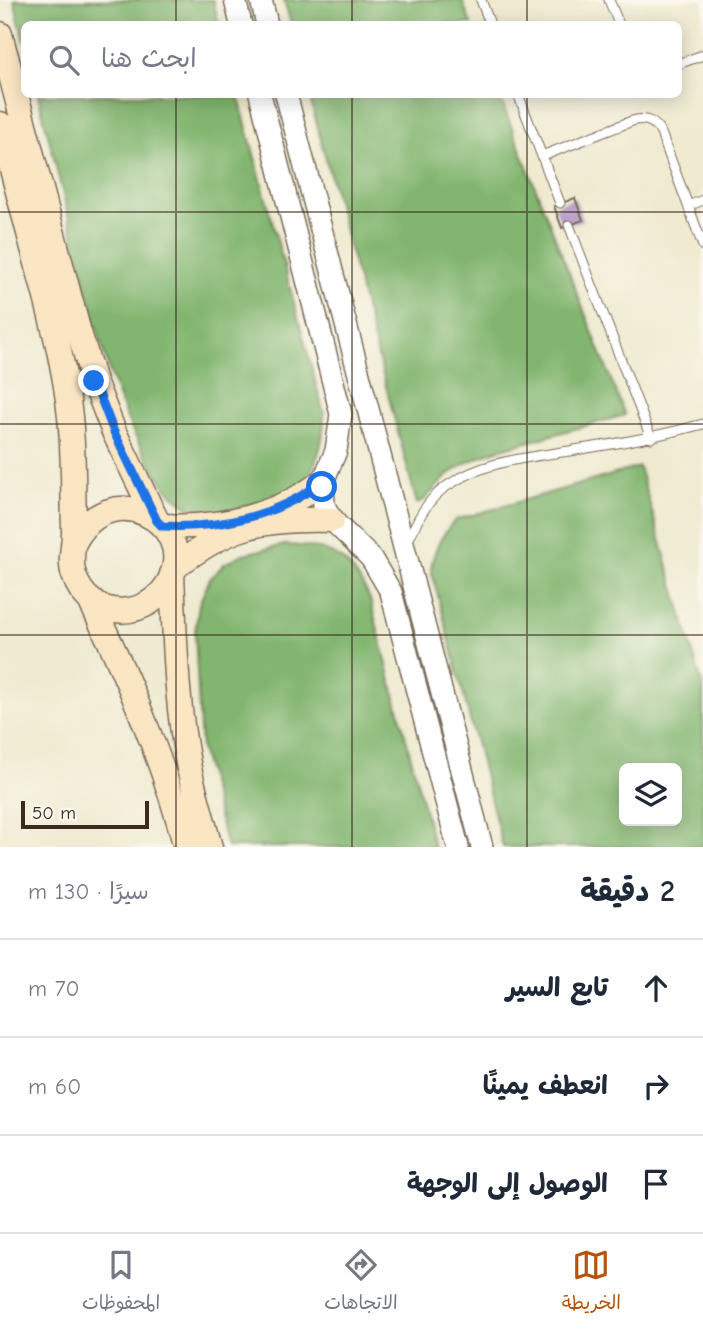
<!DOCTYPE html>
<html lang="ar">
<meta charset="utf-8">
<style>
:root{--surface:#fff;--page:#f6f6f7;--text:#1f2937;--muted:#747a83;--line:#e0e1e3;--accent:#b45309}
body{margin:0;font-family:"Comic Neue","Playpen Sans Arabic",sans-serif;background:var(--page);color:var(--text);direction:rtl}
.controls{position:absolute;right:21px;bottom:21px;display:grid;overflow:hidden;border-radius:10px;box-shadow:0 4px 18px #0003}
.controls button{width:63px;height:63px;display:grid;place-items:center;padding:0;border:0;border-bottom:2px solid var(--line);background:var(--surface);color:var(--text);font:35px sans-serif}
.scale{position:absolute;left:21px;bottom:18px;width:128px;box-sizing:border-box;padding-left:7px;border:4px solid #3b2a1e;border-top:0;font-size:19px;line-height:24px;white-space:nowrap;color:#3b2a1e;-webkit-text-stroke:5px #fbf7ec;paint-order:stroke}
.stop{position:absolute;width:21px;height:21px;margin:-16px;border:5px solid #1a73e8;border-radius:50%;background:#fff}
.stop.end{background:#1a73e8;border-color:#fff;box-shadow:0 2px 7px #0008}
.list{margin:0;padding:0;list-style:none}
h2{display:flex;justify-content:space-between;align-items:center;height:91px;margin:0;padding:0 28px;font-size:30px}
h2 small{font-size:23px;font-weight:400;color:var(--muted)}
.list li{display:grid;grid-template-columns:46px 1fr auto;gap:21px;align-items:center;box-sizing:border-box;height:98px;padding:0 28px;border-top:2px solid var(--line)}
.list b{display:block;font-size:26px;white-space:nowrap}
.list em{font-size:23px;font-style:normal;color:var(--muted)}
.icon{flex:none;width:38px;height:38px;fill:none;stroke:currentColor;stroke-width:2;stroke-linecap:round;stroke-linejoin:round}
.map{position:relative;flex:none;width:703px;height:847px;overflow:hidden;direction:ltr}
.search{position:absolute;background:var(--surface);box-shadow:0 4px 18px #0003;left:21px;right:21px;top:21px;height:77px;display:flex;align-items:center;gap:18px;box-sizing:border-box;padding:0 24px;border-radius:10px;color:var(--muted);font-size:26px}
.sheet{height:385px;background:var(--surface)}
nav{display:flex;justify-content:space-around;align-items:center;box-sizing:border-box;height:98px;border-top:2px solid var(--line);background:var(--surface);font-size:19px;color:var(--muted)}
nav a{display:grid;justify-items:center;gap:4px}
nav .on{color:var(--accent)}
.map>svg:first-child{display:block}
.forest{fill:#82b670;stroke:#5e7047;stroke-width:2;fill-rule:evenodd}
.building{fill:#b899c5}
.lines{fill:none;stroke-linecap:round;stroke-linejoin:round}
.service-casing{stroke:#7a6d5c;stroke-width:11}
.tertiary-casing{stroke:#7a6d5c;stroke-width:24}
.secondary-casing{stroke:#7a6d5c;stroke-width:27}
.service{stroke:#fff;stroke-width:9}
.tertiary{stroke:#fff;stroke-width:21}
.secondary{stroke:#fbe6c4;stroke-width:24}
.route{stroke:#1a73e8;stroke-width:9}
.grid{fill:none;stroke:#3b2a1e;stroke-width:2;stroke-opacity:0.55}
</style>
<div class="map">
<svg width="703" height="847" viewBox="0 0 703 847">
<rect width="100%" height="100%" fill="#fbf7ec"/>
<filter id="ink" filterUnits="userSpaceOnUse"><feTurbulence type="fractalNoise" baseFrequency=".0143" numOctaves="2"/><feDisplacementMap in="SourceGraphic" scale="14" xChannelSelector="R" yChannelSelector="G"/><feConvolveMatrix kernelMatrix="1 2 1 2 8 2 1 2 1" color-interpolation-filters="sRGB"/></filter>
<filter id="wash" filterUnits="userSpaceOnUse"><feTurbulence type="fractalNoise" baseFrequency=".00686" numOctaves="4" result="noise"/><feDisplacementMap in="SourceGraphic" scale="28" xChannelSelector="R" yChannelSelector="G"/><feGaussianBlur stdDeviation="1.57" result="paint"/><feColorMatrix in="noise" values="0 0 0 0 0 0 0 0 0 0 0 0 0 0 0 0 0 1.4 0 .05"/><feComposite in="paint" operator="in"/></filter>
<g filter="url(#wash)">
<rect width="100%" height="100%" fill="#efead0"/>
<path class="forest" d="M 14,0 L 213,0 L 219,24 L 24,24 L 24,43 Z
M 284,0 L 462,0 L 471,24 L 291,24 Z
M 38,95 L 238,95 L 324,414 C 324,438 319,465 301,483 C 287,495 223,516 205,513 C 190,510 176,499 166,487 C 119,424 101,345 82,270 C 67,212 53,153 38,95 Z
M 309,95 L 499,95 L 625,415 L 494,451 L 468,462 L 448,475 L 423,501 L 417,504 Z
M 639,467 L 703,687 L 703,847 L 503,847 L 431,569 C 434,549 441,536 455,520 ZM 624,768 L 677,768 L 677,821 L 624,821 Z
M 285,545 C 333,547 349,556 370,599 L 434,847 L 227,847 L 201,748 L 195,632 L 199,604 L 209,580 L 224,564 L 243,554 Z"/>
<g id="blocks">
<path class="building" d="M 575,198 L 583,220 L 562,228 L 554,206 Z"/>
</g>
</g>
<g filter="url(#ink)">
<use href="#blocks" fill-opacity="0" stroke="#7a6d5c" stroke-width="2"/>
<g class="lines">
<g class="service-casing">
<path id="service" d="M 481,0 L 490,24
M 609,0 L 619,24
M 678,64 L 703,55
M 518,94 L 560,203
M 542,156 L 632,121 C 645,117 655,121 661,133 L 703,246
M 688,206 L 703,200
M 569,225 L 651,438
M 407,543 C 416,522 427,499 447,486 C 486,459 536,457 581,449 C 623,443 663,435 703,424"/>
</g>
<g class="tertiary-casing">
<path id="tertiary" d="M 235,0 L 241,24
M 261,0 L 267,24
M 260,94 L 341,414 L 336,451 L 323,481 L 324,506 L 332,520 L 371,558 L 391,592 L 458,847
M 286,94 L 482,847"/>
</g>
<g class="secondary-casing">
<path id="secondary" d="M 0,34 L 78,329 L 94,381 L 114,432 L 157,521
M 0,124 C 13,172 25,219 38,267 C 51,316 65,366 70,417 C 74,455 73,494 74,533 C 74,547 69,561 74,575 C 89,623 151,621 171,578 C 196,522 109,474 74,543
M 162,526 C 218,529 279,516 323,481
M 174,568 C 228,525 263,518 332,520
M 172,574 C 175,639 176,705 189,768 C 195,795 203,821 210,847
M 90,600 C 129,680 163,760 186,847"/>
</g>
<use href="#service" class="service"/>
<use href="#tertiary" class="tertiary"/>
<use href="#secondary" class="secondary"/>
</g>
</g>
<g class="lines" filter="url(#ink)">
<path class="route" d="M 94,381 L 114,432 L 157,521 L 162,526 C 218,529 279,516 323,481 L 322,487"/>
</g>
<path class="grid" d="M 176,0 L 176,24M 352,0 L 352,24M 527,0 L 527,24M 176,94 L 176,847M 352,94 L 352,847M 527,94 L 527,847M 0,212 L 703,212M 0,424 L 703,424M 0,635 L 703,635"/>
</svg>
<div class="controls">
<button><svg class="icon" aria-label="layers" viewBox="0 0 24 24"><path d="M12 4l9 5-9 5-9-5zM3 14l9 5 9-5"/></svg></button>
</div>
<div class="scale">50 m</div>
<div class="stop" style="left:322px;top:487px"></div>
<div class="stop end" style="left:94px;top:381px"></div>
<div class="search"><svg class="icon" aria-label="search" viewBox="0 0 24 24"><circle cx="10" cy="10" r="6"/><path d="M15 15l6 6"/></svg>ابحث هنا</div>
</div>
<section class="sheet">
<h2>2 دقيقة<small>سيرًا · 130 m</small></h2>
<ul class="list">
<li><svg class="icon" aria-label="ahead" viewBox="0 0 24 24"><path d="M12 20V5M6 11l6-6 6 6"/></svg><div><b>تابع السير</b></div><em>70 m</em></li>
<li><svg class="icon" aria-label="right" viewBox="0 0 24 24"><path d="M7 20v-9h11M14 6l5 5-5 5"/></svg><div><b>انعطف يمينًا</b></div><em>60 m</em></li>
<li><svg class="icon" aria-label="arrive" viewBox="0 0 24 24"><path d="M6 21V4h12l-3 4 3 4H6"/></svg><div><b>الوصول إلى الوجهة</b></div></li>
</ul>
</section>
<nav>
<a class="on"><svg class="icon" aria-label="map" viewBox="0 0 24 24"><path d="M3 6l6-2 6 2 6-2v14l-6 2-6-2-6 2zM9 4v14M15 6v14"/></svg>الخريطة</a>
<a><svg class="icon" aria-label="directions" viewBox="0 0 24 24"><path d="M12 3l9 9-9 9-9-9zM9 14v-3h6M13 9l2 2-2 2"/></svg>الاتجاهات</a>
<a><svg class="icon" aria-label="saved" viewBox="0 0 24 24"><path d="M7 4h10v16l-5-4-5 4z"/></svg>المحفوظات</a>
</nav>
